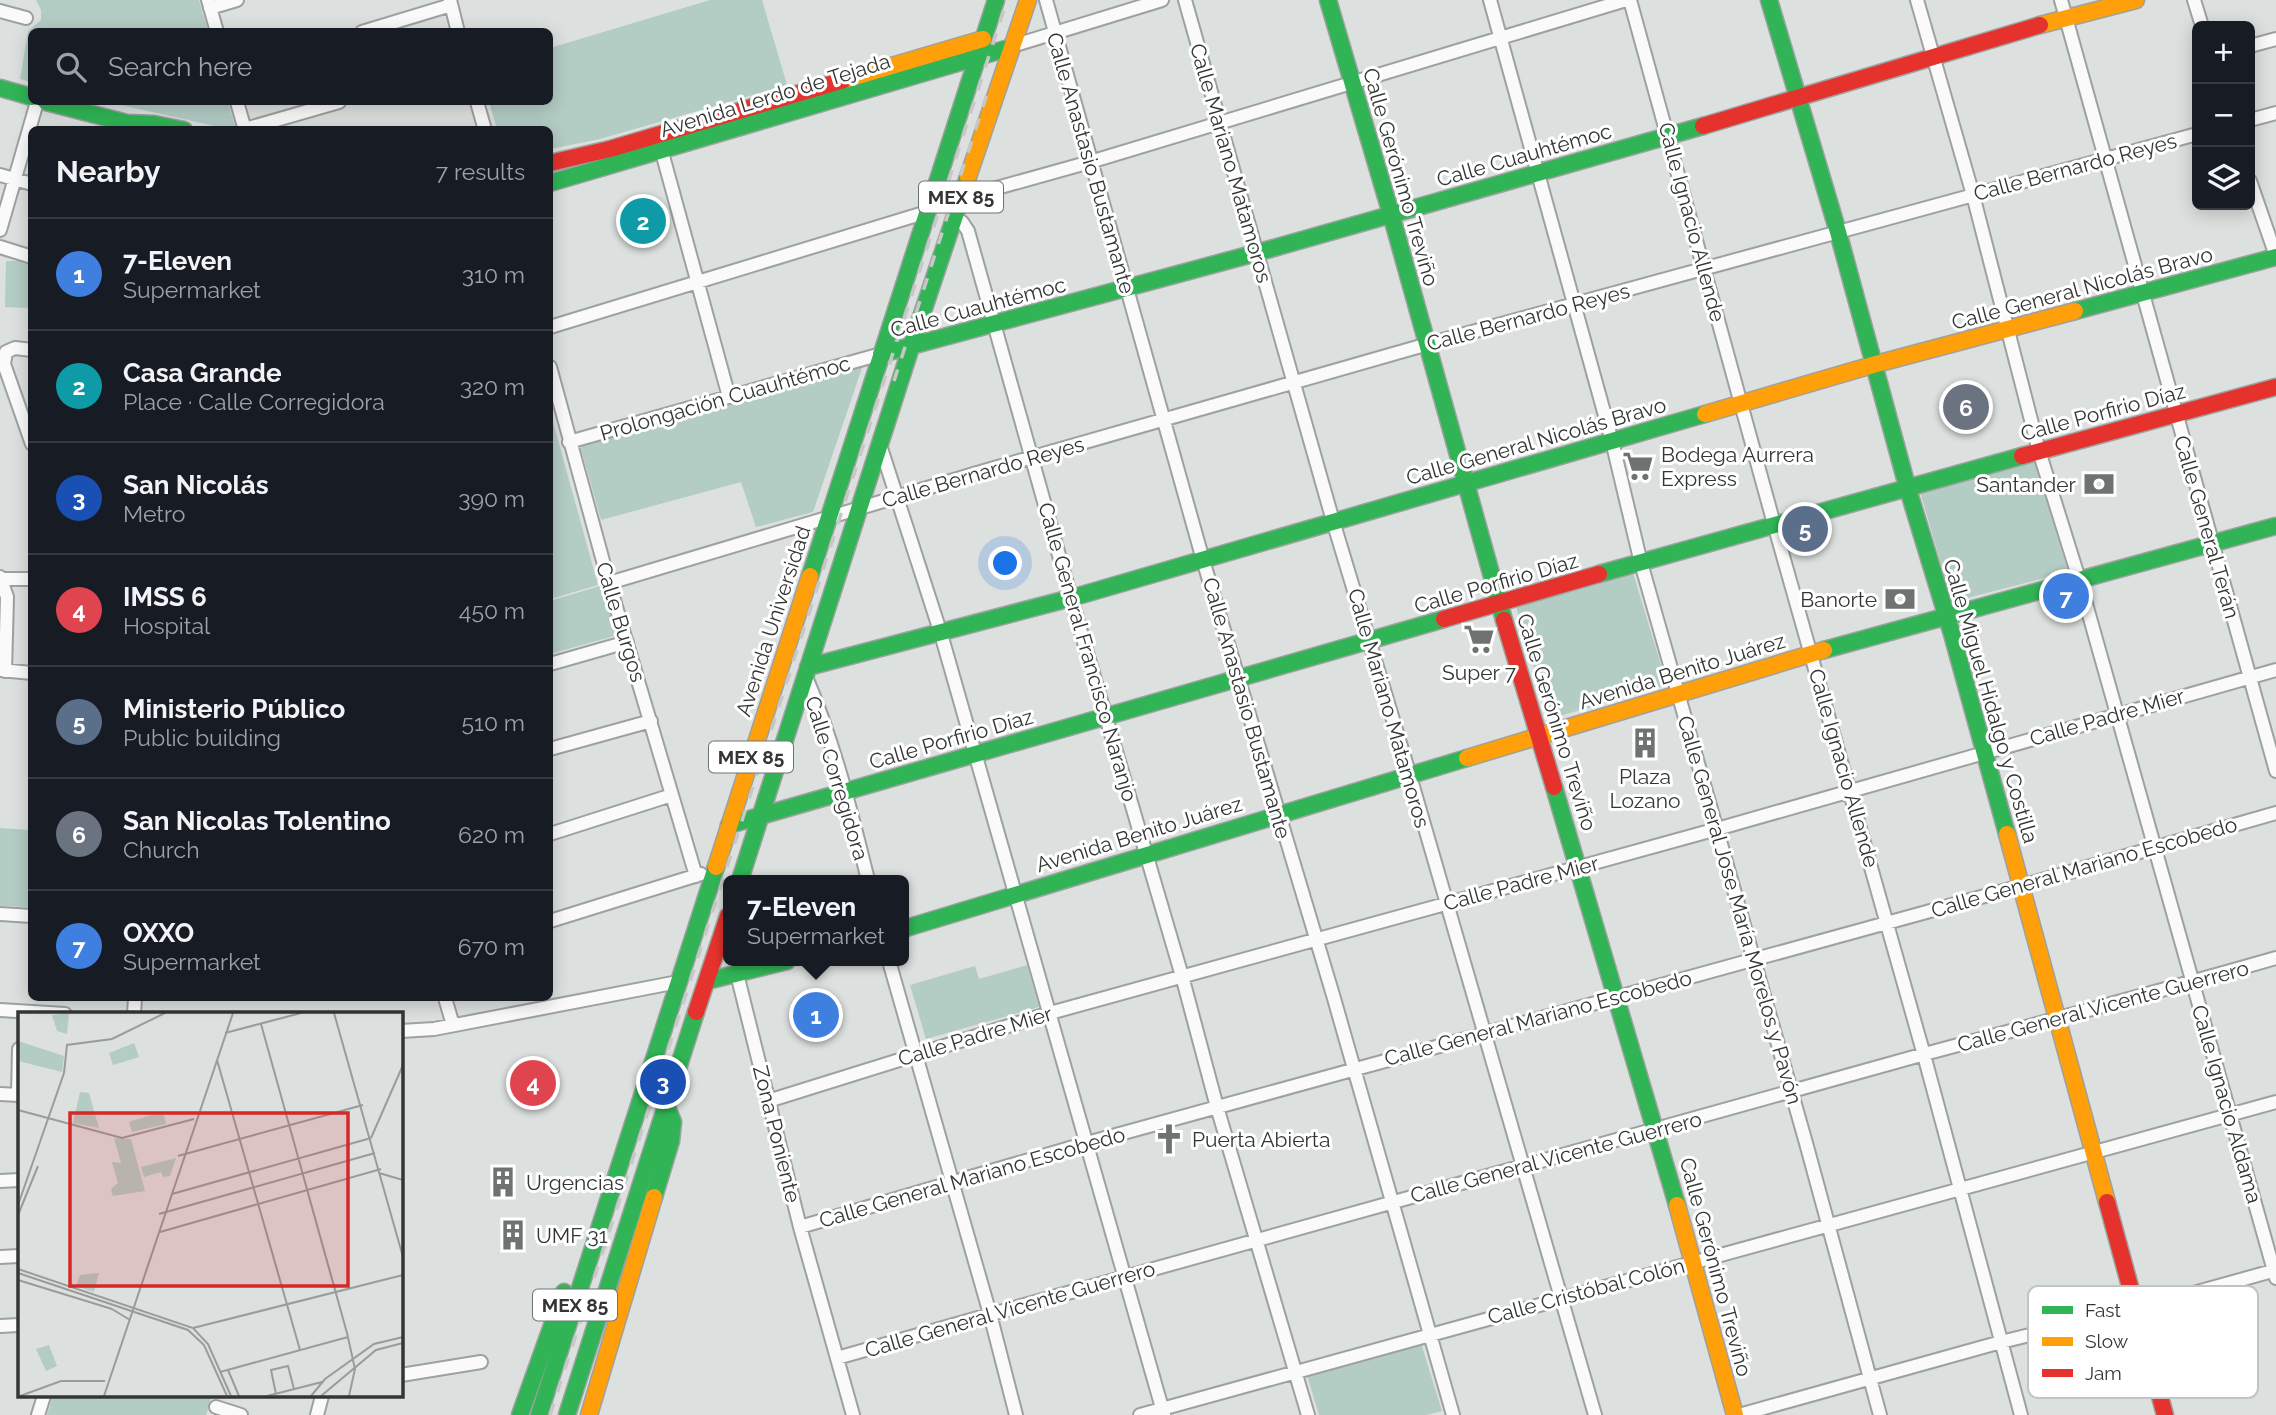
<!DOCTYPE html>
<meta charset="utf-8">
<style>
:root{--surface:#171b24;--page:#20242c;--text:#f1f3f6;--muted:#9ea1a6;--line:#363941;--accent:#6e7270}
body{margin:0;font-family:Raleway,sans-serif;background:var(--page);color:var(--text)}
.controls{position:absolute;right:21px;top:21px;display:grid;overflow:hidden;border-radius:10px;box-shadow:0 4px 18px #0003}
.controls button{width:63px;height:63px;display:grid;place-items:center;padding:0;border:0;border-bottom:2px solid var(--line);background:var(--surface);color:var(--text);font:35px sans-serif}
.you{position:absolute;left:1006px;top:564px;width:24px;height:24px;margin:-18px;border:5px solid #fff;border-radius:50%;background:#1a73e8;box-shadow:0 0 0 10px #1a73e833}
.badge{display:grid;place-items:center;width:46px;height:46px;border-radius:50%;background:var(--accent);color:#fff;font-size:23px;font-weight:700}
.pin{position:absolute;translate:-50% -50%;border:4px solid #fff;box-shadow:0 2px 7px #0006}
.popup{position:absolute;left:723px;top:875px;width:186px;height:91px;box-sizing:border-box;display:grid;place-content:center;border-radius:10px;background:var(--surface);filter:drop-shadow(0 2px 5px #0005);font-size:23px;white-space:nowrap;color:var(--muted)}
.popup b{font-size:26px;color:var(--text)}
.popup::after{content:'';position:absolute;left:50%;top:100%;margin-left:-14px;border:14px solid transparent;border-top-color:var(--surface)}
.list{margin:0;padding:0;list-style:none}
h2{display:flex;justify-content:space-between;align-items:center;height:91px;margin:0;padding:0 28px;font-size:30px}
h2 small{font-size:23px;font-weight:400;color:var(--muted)}
.list li{display:grid;grid-template-columns:46px 1fr auto;gap:21px;align-items:center;box-sizing:border-box;height:112px;padding:0 28px;border-top:2px solid var(--line)}
.list b{display:block;font-size:26px;white-space:nowrap}
.list p{margin:0;font-size:23px;white-space:nowrap;color:var(--muted)}
.list em{font-size:23px;font-style:normal;color:var(--muted)}
.icon{flex:none;width:38px;height:38px;fill:none;stroke:currentColor;stroke-width:2;stroke-linecap:round;stroke-linejoin:round}
.map{position:relative;flex:none;width:2276px;height:1415px;overflow:hidden}
.search{position:absolute;background:var(--surface);box-shadow:0 4px 18px #0003;left:28px;top:28px;width:525px;height:77px;display:flex;align-items:center;gap:18px;box-sizing:border-box;padding:0 24px;border-radius:10px;color:var(--muted);font-size:26px}
.panel{position:absolute;background:var(--surface);box-shadow:0 4px 18px #0003;left:28px;top:126px;width:525px;height:875px;border-radius:10px}
.map>svg:first-child{display:block}
.green{fill:#b3ccc4}
.lines{fill:none;stroke-linecap:round;stroke-linejoin:round}
.street-casing{stroke:#9da19f;stroke-width:16}
.fast-casing{stroke:#9da19f;stroke-width:19}
.slow-casing{stroke:#9da19f;stroke-width:19}
.jam-casing{stroke:#9da19f;stroke-width:19}
.street{stroke:#fafafa;stroke-width:12}
.fast{stroke:#30b455;stroke-width:16}
.slow{stroke:#ff9f0a;stroke-width:16}
.jam{stroke:#e5322d;stroke-width:16}
.rail{stroke:#c7c7c7;stroke-width:3.5;stroke-dasharray:12 12;stroke-linecap:butt}
.labels{text-anchor:middle;dominant-baseline:central;stroke-width:6;stroke-linejoin:round;paint-order:stroke}
.shield{fill:#fff;stroke:#707272;stroke-width:2}
.shield-label{font-size:19px;font-weight:bold;fill:#333635}
.street-label{font-size:21px;fill:#333635;stroke:#fff}
.poi-label{font-size:21px;fill:#333635;stroke:#fff;text-anchor:start}
.inset-road{fill:none;stroke:#989c9a;stroke-width:2}
.view{fill:#d62828;fill-opacity:0.15;stroke:#d62828;stroke-width:3.5}
.inset-edge{fill:none;stroke:#333635;stroke-width:3.5}
.key{fill:#fff;stroke:#c2c3c2;stroke-width:2}
.key-label{font-size:19px;fill:#333635}
</style>
<div class="map">
<svg width="2276" height="1415" viewBox="0 0 2276 1415">
<rect width="100%" height="100%" fill="#dce0de"/>
<path class="green" d="M 36,0 L 199,0 L 208,31 L 32,32 L 31,82 L 20,79 L 28,31 L 41,20 L 41,10 Z
M 710,0 L 762,0 L 787,85 L 600,139 L 550,149 L 550,130 L 497,129 L 489,102 L 550,102 L 550,48 Z
M 107,102 L 228,102 L 235,126 L 224,128 Z
M 6,261 L 31,261 L 31,308 L 5,307 Z
M 863,365 L 813,512 L 756,527 L 741,482 L 601,520 L 580,445 Z
M 550,411 L 598,585 L 550,599 Z
M 2033,456 L 2068,572 L 1952,602 L 1919,488 Z
M 1633,573 L 1667,685 L 1549,719 L 1516,607 Z
M 600,586 L 616,630 L 614,636 L 550,654 L 550,601 Z
M 0,828 L 31,830 L 31,907 L 0,906 Z
M 1027,965 L 1039,1007 L 926,1039 L 910,985 L 975,966 L 979,979 Z
M 1421,1343 L 1442,1411 L 1426,1415 L 1319,1415 L 1307,1375 Z
M 53,1396 L 212,1396 L 206,1415 L 47,1415 Z"/>
<g class="lines">
<g class="street-casing">
<path id="street" d="M 208,0 L 217,32
M 450,0 L 458,32
M 1046,0 L 1203,560 L 1333,995 L 1453,1415
M 1185,0 L 1333,521 L 1410,776 L 1595,1415
M 1490,0 L 1612,441 L 1641,563 L 1806,1143 L 1880,1415
M 1630,0 L 1774,524 L 1924,1055 L 2021,1415
M 1917,0 L 1973,195 L 2039,451 L 2079,579 L 2276,1278
M 2061,0 L 2276,771
M 2194,0 L 2202,26
M 210,8 L 237,0
M 0,11 L 26,18
M 362,32 L 451,5
M 1012,46 L 1162,0
M 2250,46 L 2276,39
M 237,102 L 245,130
M 477,102 L 485,130
M 2250,120 L 2276,113
M 245,129 L 339,102
M 660,145 L 729,397
M 0,175 L 32,184
M 2250,181 L 2276,256
M 961,198 L 1090,162 L 1626,0
M 953,218 L 962,222 L 968,231 L 1071,598 L 1182,976 L 1217,1107 L 1308,1415
M 0,230 L 37,102
M 0,247 L 32,257
M 550,327 L 927,212
M 6,352 L 4,364 L 32,444
M 6,352 L 15,348 L 32,350
M 550,367 L 609,583 L 696,876
M 569,442 L 881,354
M 881,448 L 941,634 L 1164,1415
M 0,577 L 7,597 L 5,671
M 0,579 L 32,579
M 609,583 L 984,471 L 1428,344 L 2197,134
M 550,664 L 627,642
M 0,670 L 32,673
M 806,677 C 834,742 851,811 868,880
M 550,749 L 651,721
M 550,834 L 672,795
M 0,914 L 32,916
M 550,921 L 701,874
M 889,961 L 990,1314 L 1016,1415
M 737,974 L 800,1227 L 853,1415
M 445,998 L 453,1025
M 0,1010 L 65,1014
M 134,1014 L 135,998
M 401,1031 L 434,1029 L 678,982
M 0,1094 L 19,1095
M 18,1095 L 19,1049
M 768,1101 L 1050,1013 L 1717,829 L 2276,670
M 0,1181 L 19,1180
M 800,1227 L 1087,1143 L 2021,886 L 2276,813
M 0,1257 L 19,1256
M 0,1326 L 19,1325
M 837,1358 C 1198,1255 1560,1155 1921,1055 C 2040,1023 2158,992 2276,958
M 401,1375 L 481,1362
M 216,1407 L 241,1415
M 38,1415 L 44,1396
M 317,1415 L 322,1396
M 1140,1415 L 2276,1102
M 1739,1415 L 2001,1342 L 2136,1309 L 2276,1270"/>
</g>
<g class="fast-casing">
<path id="fast" d="M 1328,0 L 1391,214 L 1504,620
M 1769,0 L 1838,232 L 1907,486 L 1952,634 L 2007,834
M 0,88 L 32,97
M 46,102 L 127,123 L 154,124 L 184,130
M 550,183 L 1012,47
M 2075,311 L 2276,257
M 881,354 L 1256,253 L 1703,126
M 1599,574 L 2022,456
M 810,576 L 996,0
M 1824,650 L 2276,526
M 808,667 L 1071,598 L 1705,414
M 1554,787 L 1677,1205
M 729,825 L 1444,619
M 740,880 L 911,347 L 968,177
M 903,929 L 1467,758
M 707,981 L 787,961
M 654,1197 L 671,1141 L 673,1122 L 667,1107
M 520,1415 L 564,1292
M 539,1415 L 716,867
M 567,1415 L 696,1012"/>
</g>
<g class="slow-casing">
<path id="slow" d="M 2040,25 L 2136,0
M 844,80 L 983,39
M 968,177 L 1028,0
M 1705,414 L 1876,364 L 2075,311
M 1467,758 L 1824,650
M 2007,834 L 2107,1202
M 716,867 L 810,576
M 1677,1205 L 1735,1415
M 589,1415 L 654,1197"/>
</g>
<g class="jam-casing">
<path id="jam" d="M 1703,126 L 2040,25
M 550,163 L 610,149 L 844,80
M 2022,456 L 2276,387
M 1444,619 L 1599,574
M 1504,620 L 1554,787
M 696,1012 L 728,916
M 2107,1202 L 2165,1415"/>
</g>
<use href="#street" class="street"/>
<use href="#fast" class="fast"/>
<use href="#slow" class="slow"/>
<use href="#jam" class="jam"/>
<path class="rail" d="M 894,381 L 987,94
M 550,1415 L 1007,0"/>
</g>
<defs>
<g id="supermarket-bare" transform="scale(2.415)"><path d="M-6-5.5h2.5l.6 2H6L4.5 2H-2.5L-4.4-4H-6ZM-1.5 3.2a1.3 1.3 0 1 0 .1 0ZM3 3.2a1.3 1.3 0 1 0 .1 0Z" fill="#6e7270" stroke="#fff" stroke-width="2.5" paint-order="stroke"/></g>
<g id="bank-bare" transform="scale(2.415)"><path d="M-6-4H6V4H-6ZM0-2.3a2.3 2.3 0 1 0 0 4.6a2.3 2.3 0 1 0 0-4.6Z" fill="#6e7270" stroke="#fff" stroke-width="2.5" paint-order="stroke"/></g>
<g id="building-bare" transform="scale(2.415)"><path d="M-4-6H4V6H1V3H-1V6H-4ZM-2.5-4.3h1.7v1.8h-1.7ZM.8-4.3h1.7v1.8H.8ZM-2.5-1h1.7V.8h-1.7ZM.8-1h1.7V.8H.8Z" fill="#6e7270" stroke="#fff" stroke-width="2.5" paint-order="stroke"/></g>
<g id="church-bare" transform="scale(2.415)"><path d="M-1.2-6h2.4v3.5h3.3v2.4h-3.3V6h-2.4V-.1h-3.3v-2.4h3.3Z" fill="#6e7270" stroke="#fff" stroke-width="2.5" paint-order="stroke"/></g>
</defs>
<g fill-rule="evenodd">
<use href="#supermarket-bare" x="1638" y="466"/>
<use href="#bank-bare" x="2099" y="484"/>
<use href="#bank-bare" x="1900" y="599"/>
<use href="#supermarket-bare" x="1479" y="639"/>
<use href="#building-bare" x="1645" y="743"/>
<use href="#church-bare" x="1169" y="1139"/>
<use href="#building-bare" x="503" y="1182"/>
<use href="#building-bare" x="513" y="1235"/>
</g>
<g class="labels">
<g class="shield">
<rect x="919" y="181.5" width="84" height="31" rx="5"/>
<rect x="709" y="741.5" width="84" height="31" rx="5"/>
<rect x="533" y="1289.5" width="84" height="31" rx="5"/>
</g>
<g class="shield-label">
<text x="961" y="197">MEX 85</text>
<text x="751" y="757">MEX 85</text>
<text x="575" y="1305">MEX 85</text>
</g>
<g class="street-label">
<text transform="translate(775 95) rotate(-17)">Avenida Lerdo de Tejada</text>
<text transform="translate(1524 155) rotate(-16)">Calle Cuauhtémoc</text>
<text transform="translate(1091 163) rotate(74)">Calle Anastasio Bustamante</text>
<text transform="translate(1231 163) rotate(74)">Calle Mariano Matamoros</text>
<text transform="translate(2075 167) rotate(-15)">Calle Bernardo Reyes</text>
<text transform="translate(1401 177) rotate(74)">Calle Gerónimo Treviño</text>
<text transform="translate(1692 222) rotate(75)">Calle Ignacio Allende</text>
<text transform="translate(2082 288) rotate(-15)">Calle General Nicolás Bravo</text>
<text transform="translate(978 307) rotate(-15)">Calle Cuauhtémoc</text>
<text transform="translate(1528 317) rotate(-15)">Calle Bernardo Reyes</text>
<text transform="translate(725 398) rotate(-16)">Prolongación Cuauhtémoc</text>
<text transform="translate(2103 412) rotate(-15)">Calle Porfirio Díaz</text>
<text transform="translate(1536 441) rotate(-16)">Calle General Nicolás Bravo</text>
<text transform="translate(983 472) rotate(-16)">Calle Bernardo Reyes</text>
<text transform="translate(2207 527) rotate(74)">Calle General Terán</text>
<text transform="translate(1496 583) rotate(-16)">Calle Porfirio Díaz</text>
<text transform="translate(773 621) rotate(-72)">Avenida Universidad</text>
<text transform="translate(621 622) rotate(73)">Calle Burgos</text>
<text transform="translate(1088 652) rotate(74)">Calle General Francisco Naranjo</text>
<text transform="translate(1682 671) rotate(-17)">Avenida Benito Juárez</text>
<text transform="translate(1991 701) rotate(74)">Calle Miguel Hidalgo y Costilla</text>
<text transform="translate(1247 708) rotate(74)">Calle Anastasio Bustamante</text>
<text transform="translate(1389 708) rotate(74)">Calle Mariano Matamoros</text>
<text transform="translate(2107 717) rotate(-16)">Calle Padre Mier</text>
<text transform="translate(1557 722) rotate(73)">Calle Gerónimo Treviño</text>
<text transform="translate(951 739) rotate(-16)">Calle Porfirio Díaz</text>
<text transform="translate(1844 768) rotate(74)">Calle Ignacio Allende</text>
<text transform="translate(837 778) rotate(73)">Calle Corregidora</text>
<text transform="translate(1139 834) rotate(-17)">Avenida Benito Juárez</text>
<text transform="translate(2084 867) rotate(-16)">Calle General Mariano Escobedo</text>
<text transform="translate(1521 883) rotate(-15)">Calle Padre Mier</text>
<text transform="translate(1740 910) rotate(74)">Calle General Jose María Morelos y Pavón</text>
<text transform="translate(2103 1006) rotate(-15)">Calle General Vicente Guerrero</text>
<text transform="translate(1538 1018) rotate(-15)">Calle General Mariano Escobedo</text>
<text transform="translate(975 1036) rotate(-17)">Calle Padre Mier</text>
<text transform="translate(2227 1104) rotate(74)">Calle Ignacio Aldama</text>
<text transform="translate(777 1134) rotate(76)">Zona Poniente</text>
<text transform="translate(1556 1157) rotate(-15)">Calle General Vicente Guerrero</text>
<text transform="translate(972 1177) rotate(-16)">Calle General Mariano Escobedo</text>
<text transform="translate(1716 1267) rotate(75)">Calle Gerónimo Treviño</text>
<text transform="translate(1586 1291) rotate(-15)">Calle Cristóbal Colón</text>
<text transform="translate(1010 1309) rotate(-16)">Calle General Vicente Guerrero</text>
</g>
<g class="poi-label">
<text x="1661" y="454">Bodega Aurrera<tspan x="1661" dy="24">Express</tspan></text>
<text x="2076" y="484" text-anchor="end">Santander</text>
<text x="1877" y="599" text-anchor="end">Banorte</text>
<text x="1479" y="672" text-anchor="middle">Super 7</text>
<text x="1645" y="776" text-anchor="middle">Plaza<tspan x="1645" dy="24">Lozano</tspan></text>
<text x="1192" y="1139">Puerta Abierta</text>
<text x="526" y="1182">Urgencias</text>
<text x="536" y="1235">UMF 31</text>
</g>
</g>
<g transform="translate(18 1012)">
<rect width="385" height="385" fill="#dce0de"/>
<path d="M 51,1 L 49,22 L 39,19 L 34,3 ZM 0,29 L 46,44 L 44,60 L 0,49 ZM 116,31 L 121,45 L 95,53 L 91,41 ZM 62,80 L 71,81 L 81,116 L 55,111 ZM 145,99 L 148,112 L 114,120 L 111,110 ZM 96,126 L 113,127 L 127,179 L 95,184 L 93,177 L 100,171 L 94,150 L 103,151 ZM 158,146 L 152,164 L 145,165 L 143,160 L 126,165 L 123,155 ZM 81,261 L 76,280 L 58,274 L 62,263 ZM 31,333 L 39,354 L 28,359 L 18,337 Z" fill="#b3ccc4"/>
<path class="inset-road" d="M 316,1 L 385,245M 243,12 L 329,321 L 337,357 L 331,384M 207,21 L 283,1M 199,48 L 282,338M 0,98 L 104,126 L 176,107M 353,126 L 385,53M 160,144 L 345,93M 361,161 L 385,168M 154,182 L 353,126M 0,193 L 46,61 L 49,33 L 94,27 L 147,1M 141,202 L 357,141M 0,203 L 20,154M 142,220 L 363,157M 0,257 L 175,316 L 190,332 L 213,384M 0,261 L 170,318 L 186,333 L 209,384M 0,268 L 94,297M 94,297 L 112,308M 175,316 L 385,263M 210,358 L 221,384M 202,360 L 330,325M 258,382 L 253,358 L 270,354 L 276,377M 2,384 L 43,369 L 87,369M 86,384 L 215,1M 249,384 L 304,370M 293,384 L 307,367 L 356,332 L 385,325M 303,384 L 358,338 L 385,331"/>
<path class="view" d="M 52,101 L 330,101 L 330,274 L 52,274 Z"/>
<rect width="385" height="385" class="inset-edge"/>
</g>
<rect x="2028" y="1286" width="230" height="112" rx="10" class="key"/>
<rect x="2042" y="1306" width="31" height="8" fill="#30b455"/>
<rect x="2042" y="1337" width="31" height="9" fill="#ff9f0a"/>
<rect x="2042" y="1369" width="31" height="8" fill="#e5322d"/>
<g class="key-label">
<text x="2085" y="1317">Fast</text>
<text x="2085" y="1348">Slow</text>
<text x="2085" y="1380">Jam</text>
</g>
</svg>
<div class="controls">
<button>+</button>
<button>−</button>
<button><svg class="icon" aria-label="layers" viewBox="0 0 24 24"><path d="M12 4l9 5-9 5-9-5zM3 14l9 5 9-5"/></svg></button>
</div>
<div class="you"></div>
<div class="pin badge" style="left:816px;top:1015px;background:#3f7fe0">1</div>
<div class="popup"><b>7-Eleven</b>Supermarket</div>
<div class="pin badge" style="left:643px;top:221px;background:#0f9aa8">2</div>
<div class="pin badge" style="left:663px;top:1082px;background:#1a4fb4">3</div>
<div class="pin badge" style="left:533px;top:1083px;background:#e0444e">4</div>
<div class="pin badge" style="left:1805px;top:529px;background:#5c6f8a">5</div>
<div class="pin badge" style="left:1966px;top:407px;background:#6b7280">6</div>
<div class="pin badge" style="left:2066px;top:596px;background:#3f7fe0">7</div>
<div class="search"><svg class="icon" aria-label="search" viewBox="0 0 24 24"><circle cx="10" cy="10" r="6"/><path d="M15 15l6 6"/></svg>Search here</div>
<section class="panel">
<h2>Nearby<small>7 results</small></h2>
<ul class="list">
<li><span class="badge" style="background:#3f7fe0">1</span><div><b>7-Eleven</b><p>Supermarket</p></div><em>310 m</em></li>
<li><span class="badge" style="background:#0f9aa8">2</span><div><b>Casa Grande</b><p>Place · Calle Corregidora</p></div><em>320 m</em></li>
<li><span class="badge" style="background:#1a4fb4">3</span><div><b>San Nicolás</b><p>Metro</p></div><em>390 m</em></li>
<li><span class="badge" style="background:#e0444e">4</span><div><b>IMSS 6</b><p>Hospital</p></div><em>450 m</em></li>
<li><span class="badge" style="background:#5c6f8a">5</span><div><b>Ministerio Público</b><p>Public building</p></div><em>510 m</em></li>
<li><span class="badge" style="background:#6b7280">6</span><div><b>San Nicolas Tolentino</b><p>Church</p></div><em>620 m</em></li>
<li><span class="badge" style="background:#3f7fe0">7</span><div><b>OXXO</b><p>Supermarket</p></div><em>670 m</em></li>
</ul>
</section>
</div>
